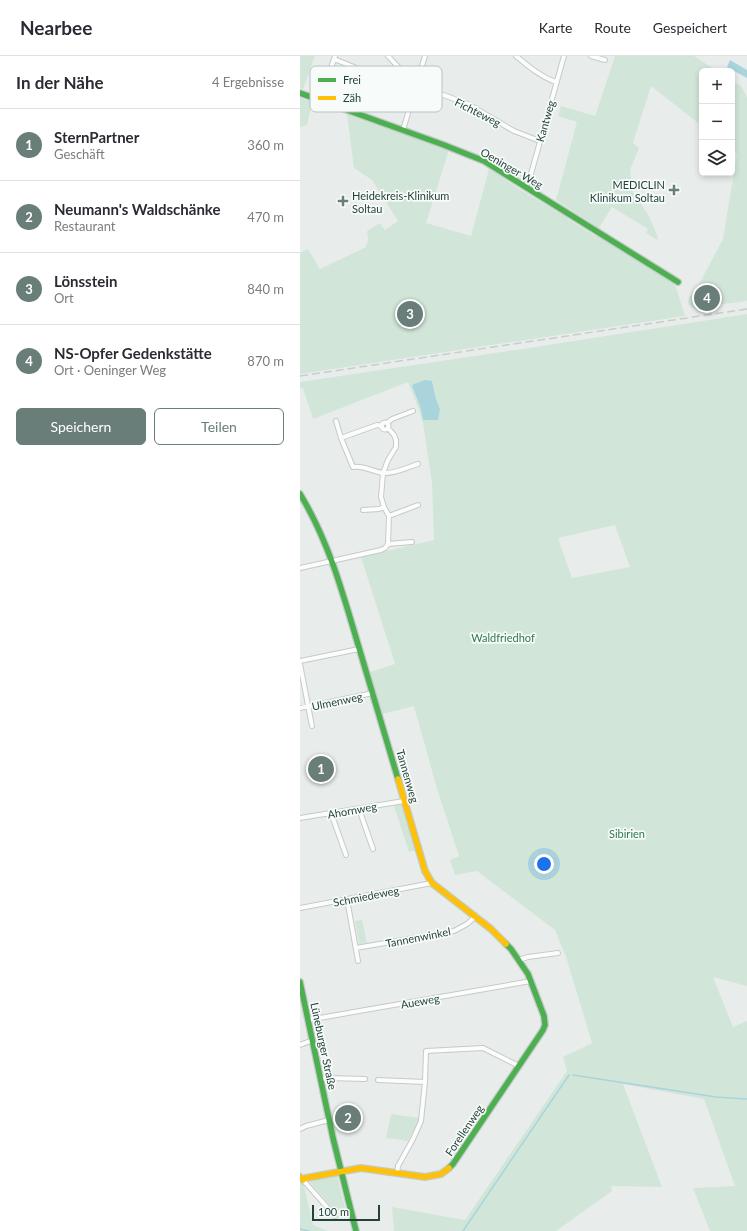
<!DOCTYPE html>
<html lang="de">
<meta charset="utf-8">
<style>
:root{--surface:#fff;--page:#f7f7f7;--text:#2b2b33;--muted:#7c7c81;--line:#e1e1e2;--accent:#697e78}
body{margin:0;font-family:Lato,sans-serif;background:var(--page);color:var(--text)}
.controls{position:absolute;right:12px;top:12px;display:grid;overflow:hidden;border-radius:6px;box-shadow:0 2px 6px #0003}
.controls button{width:36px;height:36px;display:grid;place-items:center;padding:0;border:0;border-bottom:1px solid var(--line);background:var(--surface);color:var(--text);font:20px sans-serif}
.scale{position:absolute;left:12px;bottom:10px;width:68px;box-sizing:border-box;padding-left:4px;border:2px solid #24423a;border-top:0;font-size:11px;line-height:14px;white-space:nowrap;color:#24423a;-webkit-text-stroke:3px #f7fbf9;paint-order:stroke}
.you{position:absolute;left:244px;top:808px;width:14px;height:14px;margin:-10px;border:3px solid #fff;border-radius:50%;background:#1a73e8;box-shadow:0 0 0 6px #1a73e833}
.badge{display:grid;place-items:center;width:26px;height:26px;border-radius:50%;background:var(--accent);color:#fff;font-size:13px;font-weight:700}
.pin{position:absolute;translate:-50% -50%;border:2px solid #fff;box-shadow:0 1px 4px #0006}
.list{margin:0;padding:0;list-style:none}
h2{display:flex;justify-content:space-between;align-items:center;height:52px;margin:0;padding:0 16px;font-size:17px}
h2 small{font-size:13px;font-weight:400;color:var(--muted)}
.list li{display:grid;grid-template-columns:26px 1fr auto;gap:12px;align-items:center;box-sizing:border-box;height:72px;padding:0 16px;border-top:1px solid var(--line)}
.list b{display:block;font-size:15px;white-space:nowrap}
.list p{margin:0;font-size:13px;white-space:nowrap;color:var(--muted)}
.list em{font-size:13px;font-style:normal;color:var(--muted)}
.actions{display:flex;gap:8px;padding:12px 16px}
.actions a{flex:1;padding:9px 0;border:1px solid var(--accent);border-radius:6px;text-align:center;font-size:14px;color:var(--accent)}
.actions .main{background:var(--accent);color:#fff}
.icon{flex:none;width:22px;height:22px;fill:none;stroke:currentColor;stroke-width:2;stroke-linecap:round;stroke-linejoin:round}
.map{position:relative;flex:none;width:447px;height:1175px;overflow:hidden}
header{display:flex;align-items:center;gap:24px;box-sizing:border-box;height:56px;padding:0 20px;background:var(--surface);border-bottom:1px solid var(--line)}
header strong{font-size:19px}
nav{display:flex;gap:22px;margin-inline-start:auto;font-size:14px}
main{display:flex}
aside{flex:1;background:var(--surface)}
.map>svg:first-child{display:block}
.green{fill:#d1e6d8;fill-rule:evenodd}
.water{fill:#a9d4db}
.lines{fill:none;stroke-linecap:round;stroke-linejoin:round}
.stream{stroke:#a9d4db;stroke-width:1.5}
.street-casing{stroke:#c5cac8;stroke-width:6}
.fast-casing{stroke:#c3cbc8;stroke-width:8}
.slow-casing{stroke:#c3cbc8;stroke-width:8}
.street{stroke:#fcfcfc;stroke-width:4}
.fast{stroke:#4caf50;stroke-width:5.5}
.slow{stroke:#ffc107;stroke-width:5.5}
.rail{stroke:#c9cdcc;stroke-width:1.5;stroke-dasharray:8 4;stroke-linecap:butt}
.poi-dot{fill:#697e78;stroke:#f7fbf9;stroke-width:1.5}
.labels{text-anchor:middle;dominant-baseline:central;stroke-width:3.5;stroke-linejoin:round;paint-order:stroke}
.street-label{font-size:11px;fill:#24423a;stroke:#f7fbf9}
.poi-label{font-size:11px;fill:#24423a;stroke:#f7fbf9;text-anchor:end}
.park-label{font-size:11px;fill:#2d7a4b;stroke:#f7fbf9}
.key{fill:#f7fbf9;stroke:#b8c4c0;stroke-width:1}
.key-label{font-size:11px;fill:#24423a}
</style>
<header>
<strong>Nearbee</strong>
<nav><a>Karte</a><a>Route</a><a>Gespeichert</a></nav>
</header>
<main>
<aside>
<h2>In der Nähe<small>4 Ergebnisse</small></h2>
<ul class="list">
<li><span class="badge">1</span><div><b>SternPartner</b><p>Geschäft</p></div><em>360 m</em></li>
<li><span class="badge">2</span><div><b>Neumann's Waldschänke</b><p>Restaurant</p></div><em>470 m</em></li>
<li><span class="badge">3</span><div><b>Lönsstein</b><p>Ort</p></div><em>840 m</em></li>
<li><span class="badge">4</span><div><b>NS-Opfer Gedenkstätte</b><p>Ort · Oeninger Weg</p></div><em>870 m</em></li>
</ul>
<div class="actions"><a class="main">Speichern</a><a>Teilen</a></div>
</aside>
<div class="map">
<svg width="447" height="1175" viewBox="0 0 447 1175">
<rect width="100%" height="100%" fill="#e8edeb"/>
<path class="green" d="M 0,0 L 15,0 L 3,33 L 0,32 Z
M 315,0 L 394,0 L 417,15 L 402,15 L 402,70 L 351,30 L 333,87 L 339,92 L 330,114 L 333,136 L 349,160 L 358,182 L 357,184 L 346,177 L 348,173 L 312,151 L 299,172 L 256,144 L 277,66 L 258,60 L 261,50 L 295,60 Z
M 432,25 L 441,30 L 447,41 L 447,245 L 392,252 L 388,248 L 389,241 L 393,238 L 397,232 L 423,183 L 437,98 L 432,94 Z
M 0,42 L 12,46 L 7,69 L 0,71 Z
M 47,58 L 149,94 L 126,167 L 171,180 L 189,113 L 224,136 L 268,162 L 268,163 L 295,180 L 296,179 L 373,227 L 376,231 L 385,260 L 0,318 L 0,197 L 8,193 L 20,213 L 66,191 L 68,183 L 67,175 L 80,167 L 85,174 L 98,165 L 72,124 L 54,112 Z
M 447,258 L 447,930 L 413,921 L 433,971 L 447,965 L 447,1175 L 410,1175 L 393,1132 L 435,1130 L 404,1043 L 323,1028 L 362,1131 L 311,1130 L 312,1135 L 256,1175 L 94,1175 L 92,1151 L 165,1164 L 267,1015 L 263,1001 L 292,987 L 266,901 L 255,874 L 177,815 L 155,819 L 150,804 L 159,800 L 137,733 L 114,650 L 82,658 L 70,616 L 95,608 L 61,501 L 134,484 L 132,427 L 123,367 L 118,351 L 108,326 L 13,363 L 3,332 L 0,332 L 0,326 L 229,292 ZM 132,325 L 136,343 L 140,353 L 123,364 L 120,350 L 112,330 ZM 315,469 L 330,511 L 272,522 L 258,482 Z
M 102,748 L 116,794 L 109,796 L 94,750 Z
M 62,864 L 67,887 L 59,888 L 55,865 Z
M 91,1058 L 120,1062 L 108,1085 L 86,1082 Z
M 37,1119 L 45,1152 L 35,1155 L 9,1125 Z
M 0,1125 L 4,1129 L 13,1169 L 28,1175 L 0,1175 Z"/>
<path class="water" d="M 430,4 L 447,14 L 447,22 L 427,11 Z
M 125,324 L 132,325 L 136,343 L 140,353 L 138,364 L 123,364 L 120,350 L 112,330 L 114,328 Z"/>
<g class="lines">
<path class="stream" d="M 273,1019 L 416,1041 L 447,1043
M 0,1173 L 9,1175
M 163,1175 L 269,1019"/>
<g class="street-casing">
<path id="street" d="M 88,0 L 102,15 L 119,22
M 216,0 C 228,10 241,21 256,26
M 291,0 L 305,4
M 34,3 L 74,19
M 116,29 L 168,48 L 214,75 L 240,85
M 20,44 L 35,0
M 103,74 L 125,0
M 225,130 L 229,125 L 264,0
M 36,365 L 41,382
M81.5 370a3.5 3.5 0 1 1 7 0a3.5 3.5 0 1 1-7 0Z
M 87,367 L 92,363 L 113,355
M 82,370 L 77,369 L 41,382 L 53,411 C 64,409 73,416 84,417 C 95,418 108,411 118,408
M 63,454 L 79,453 L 84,451
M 89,460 L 118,449
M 88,488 L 112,486
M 0,512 L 81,494 L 85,492 L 88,488 L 89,460 L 84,451 L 81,441 L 83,417 L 88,404 L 96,391 L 96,384 L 94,379 L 88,372
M 0,605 L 59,593
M 0,608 L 12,670
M 0,652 L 73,637
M 59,753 L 73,793
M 31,757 L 46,799
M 0,762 L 104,745
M 47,843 L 58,905
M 0,852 L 132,827
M 56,892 L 154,875 L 167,868 L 176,860
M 219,904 L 228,901 L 258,897
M 8,964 L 231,925
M 0,989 L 13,984
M 21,1023 L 28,1022 L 65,1023
M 78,1024 L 125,1026
M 0,1073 L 6,1070 L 29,1064
M 97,1117 L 98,1110 L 113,1083 L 121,1065 L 125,1026 L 126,995 L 183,992 L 219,1010
M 3,1124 L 35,1160"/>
</g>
<g class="fast-casing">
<path id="fast" d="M 0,37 L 144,89 L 184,105 L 378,226
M 0,438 C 28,484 42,534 57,585 C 71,631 84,677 98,723
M 0,926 L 33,1082 L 56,1175
M 149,1112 L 153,1108 L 243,974 L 245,969 L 244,960 L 228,918 L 211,893 L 206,888"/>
</g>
<g class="slow-casing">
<path id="slow" d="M 98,723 L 125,815 L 132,827 L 191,873 L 206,888
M 0,1121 L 3,1124 L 6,1122 L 61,1112 L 125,1121 L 141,1118 L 149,1112"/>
</g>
<use href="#street" class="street"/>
<use href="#fast" class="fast"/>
<use href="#slow" class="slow"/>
<path class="rail" d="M 0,320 L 447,253"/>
</g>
<g class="poi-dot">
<path d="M372 128h4v4h4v4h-4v4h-4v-4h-4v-4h4z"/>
<path d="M41 139h4v4h4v4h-4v4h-4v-4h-4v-4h4z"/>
</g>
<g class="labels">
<g class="street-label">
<text transform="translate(178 56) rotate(27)">Fichteweg</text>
<text transform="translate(245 65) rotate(-74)">Kantweg</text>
<text transform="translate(212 112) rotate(30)">Oeninger Weg</text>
<text transform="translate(37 645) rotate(-12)">Ulmenweg</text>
<text transform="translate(108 720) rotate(74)">Tannenweg</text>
<text transform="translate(52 754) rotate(-10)">Ahornweg</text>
<text transform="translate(66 840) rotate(-11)">Schmiedeweg</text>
<text transform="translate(118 881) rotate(-11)">Tannenwinkel</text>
<text transform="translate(120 945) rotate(-10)">Aueweg</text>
<text transform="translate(24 990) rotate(78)">Lüneburger Straße</text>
<text transform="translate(164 1074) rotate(-56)">Forellenweg</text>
</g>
<g class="poi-label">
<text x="365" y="128">MEDICLIN<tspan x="365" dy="13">Klinikum Soltau</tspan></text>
<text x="52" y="139" text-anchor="start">Heidekreis-Klinikum<tspan x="52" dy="13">Soltau</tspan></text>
</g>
<g class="park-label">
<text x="203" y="581">Waldfriedhof</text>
<text x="327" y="777">Sibirien</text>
</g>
</g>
<rect x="10" y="10" width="132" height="46" rx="6" class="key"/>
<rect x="18" y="22" width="18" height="4" fill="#4caf50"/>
<rect x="18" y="40" width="18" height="4" fill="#ffc107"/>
<g class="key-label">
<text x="43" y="28">Frei</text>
<text x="43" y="46">Zäh</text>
</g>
</svg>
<div class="controls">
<button>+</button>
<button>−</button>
<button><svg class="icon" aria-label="layers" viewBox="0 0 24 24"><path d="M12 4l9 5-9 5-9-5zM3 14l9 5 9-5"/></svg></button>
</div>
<div class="scale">100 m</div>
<div class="you"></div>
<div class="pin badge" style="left:21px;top:713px">1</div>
<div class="pin badge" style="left:48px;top:1062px">2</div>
<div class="pin badge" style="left:110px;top:258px">3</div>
<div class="pin badge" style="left:407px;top:242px">4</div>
</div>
</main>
